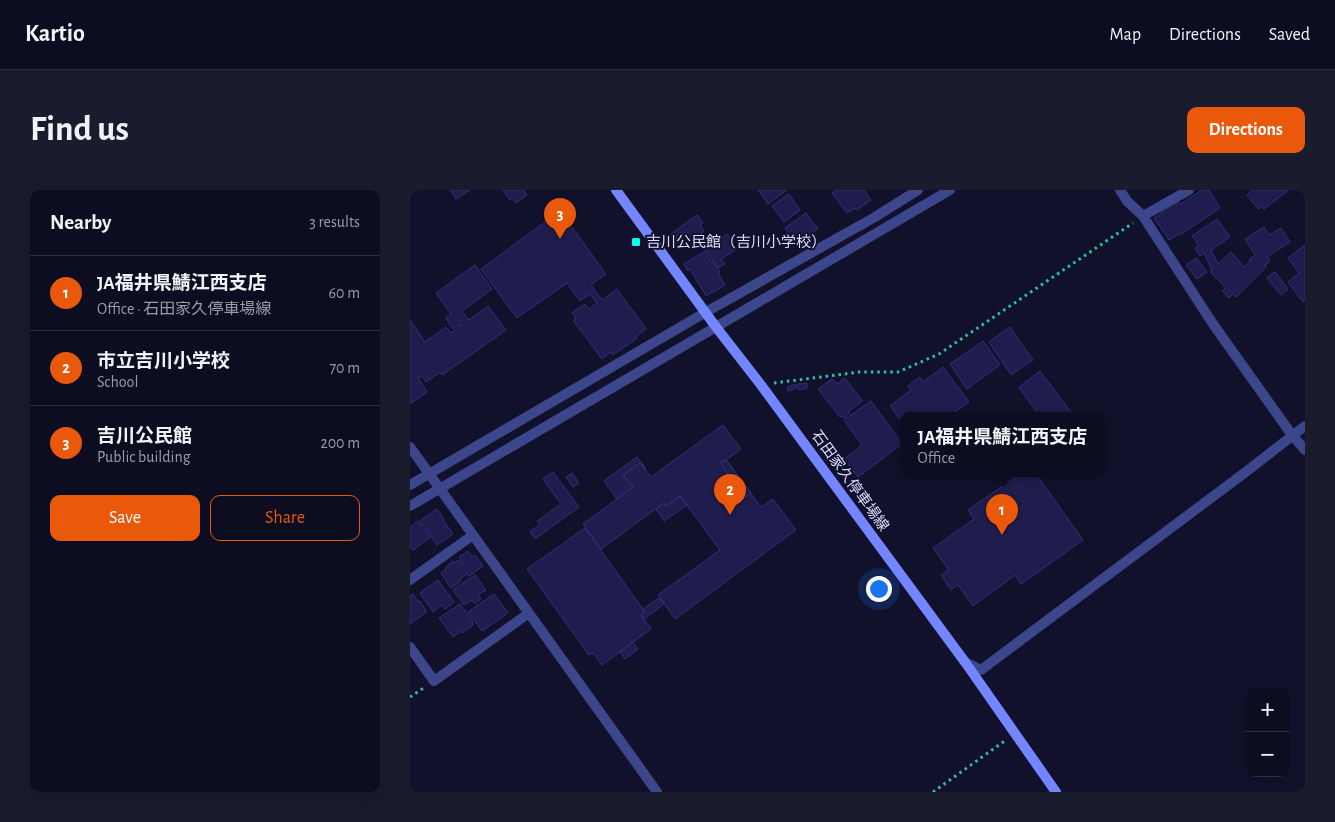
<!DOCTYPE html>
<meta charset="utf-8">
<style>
:root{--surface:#0d0d21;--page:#1b1b2e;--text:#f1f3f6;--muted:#9a9ca5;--line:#2d2d3f;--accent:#ea580c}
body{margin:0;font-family:"Alegreya Sans","Noto Sans JP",sans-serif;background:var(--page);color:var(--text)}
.controls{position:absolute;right:15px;bottom:15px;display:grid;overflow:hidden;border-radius:10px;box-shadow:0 5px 20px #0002}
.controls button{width:45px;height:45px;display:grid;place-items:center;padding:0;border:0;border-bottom:1px solid var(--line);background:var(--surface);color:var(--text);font:25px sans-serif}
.you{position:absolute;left:468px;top:398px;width:18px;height:18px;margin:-12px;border:4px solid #fff;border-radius:50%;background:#1a73e8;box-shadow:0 0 0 8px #1a73e833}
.badge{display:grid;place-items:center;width:32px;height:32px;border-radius:50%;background:var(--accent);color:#fff;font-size:16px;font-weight:700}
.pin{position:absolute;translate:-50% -41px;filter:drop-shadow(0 1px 2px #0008)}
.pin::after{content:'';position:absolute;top:26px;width:18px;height:15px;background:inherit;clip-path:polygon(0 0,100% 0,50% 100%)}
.popup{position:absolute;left:490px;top:222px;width:205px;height:65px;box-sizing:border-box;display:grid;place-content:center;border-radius:10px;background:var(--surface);filter:drop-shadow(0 1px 4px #0005);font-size:16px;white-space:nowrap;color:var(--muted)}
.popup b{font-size:19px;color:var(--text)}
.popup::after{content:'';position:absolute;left:50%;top:100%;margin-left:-10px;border:10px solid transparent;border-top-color:var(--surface)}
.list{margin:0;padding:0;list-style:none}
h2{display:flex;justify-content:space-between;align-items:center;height:65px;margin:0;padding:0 20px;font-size:21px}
h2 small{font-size:16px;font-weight:400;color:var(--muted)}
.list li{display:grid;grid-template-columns:32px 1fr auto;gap:15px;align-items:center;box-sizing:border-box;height:75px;padding:0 20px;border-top:1px solid var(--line)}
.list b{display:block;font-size:19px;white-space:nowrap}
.list p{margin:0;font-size:16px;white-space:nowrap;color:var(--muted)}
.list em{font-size:16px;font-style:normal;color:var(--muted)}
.actions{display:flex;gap:10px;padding:15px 20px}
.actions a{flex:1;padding:11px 0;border:1px solid var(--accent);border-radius:10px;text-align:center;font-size:18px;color:var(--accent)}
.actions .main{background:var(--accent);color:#fff}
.map{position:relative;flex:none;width:895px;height:602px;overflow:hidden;border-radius:10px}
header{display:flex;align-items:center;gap:30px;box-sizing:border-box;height:70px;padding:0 25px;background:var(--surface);border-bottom:1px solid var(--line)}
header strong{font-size:24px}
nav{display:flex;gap:28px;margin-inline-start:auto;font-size:18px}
.intro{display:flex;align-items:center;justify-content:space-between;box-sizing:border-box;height:120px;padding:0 30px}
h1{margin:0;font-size:35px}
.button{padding:12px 22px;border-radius:10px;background:var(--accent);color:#fff;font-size:18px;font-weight:700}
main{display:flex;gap:30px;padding:0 30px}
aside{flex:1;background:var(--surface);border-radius:10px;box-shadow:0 5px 20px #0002}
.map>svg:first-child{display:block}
.building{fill:#1f1d4d;stroke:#322f7a}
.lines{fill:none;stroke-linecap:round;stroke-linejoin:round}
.path{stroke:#30c0a0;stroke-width:3;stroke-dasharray:2.5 4;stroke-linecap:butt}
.minor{stroke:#3c468b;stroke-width:10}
.secondary{stroke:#7386ff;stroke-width:10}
.poi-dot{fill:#08fff0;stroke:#11112c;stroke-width:2}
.labels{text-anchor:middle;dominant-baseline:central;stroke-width:4;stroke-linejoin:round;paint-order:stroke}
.poi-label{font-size:15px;fill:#dcdeff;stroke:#11112c;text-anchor:start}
.street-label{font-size:15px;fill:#dcdeff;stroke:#11112c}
</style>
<header>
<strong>Kartio</strong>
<nav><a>Map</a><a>Directions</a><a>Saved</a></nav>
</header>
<div class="intro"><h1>Find us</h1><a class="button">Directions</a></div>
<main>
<aside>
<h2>Nearby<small>3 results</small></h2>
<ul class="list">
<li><span class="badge">1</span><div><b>JA福井県鯖江西支店</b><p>Office · 石田家久停車場線</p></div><em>60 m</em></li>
<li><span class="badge">2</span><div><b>市立吉川小学校</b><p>School</p></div><em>70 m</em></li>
<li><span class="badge">3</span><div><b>吉川公民館</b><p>Public building</p></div><em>200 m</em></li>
</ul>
<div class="actions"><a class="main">Save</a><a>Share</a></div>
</aside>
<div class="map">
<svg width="895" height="602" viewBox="0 0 895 602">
<rect width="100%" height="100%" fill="#11112c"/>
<path class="building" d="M 40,0 L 60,0 L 46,9 Z
M 93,0 L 115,0 L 114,1 L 117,5 L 106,13 L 102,8 L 100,10 Z
M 348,0 L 377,0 L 358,14 Z
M 426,0 L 454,0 L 461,10 L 447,20 L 445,18 L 437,23 L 422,3 Z
M 792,0 L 799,0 L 810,18 L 770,45 L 769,44 L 759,50 L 744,28 L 763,14 L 764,15 L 769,12 L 770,14 Z
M 842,0 L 879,0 L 854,19 L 852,16 L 848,19 L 837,5 Z
M 379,4 L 390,20 L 374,32 L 362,16 Z
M 150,21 L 196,84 L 181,95 L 192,110 L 207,99 L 236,139 L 226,146 L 227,148 L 203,165 L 201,162 L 192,169 L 163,130 L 166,128 L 162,123 L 175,114 L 179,119 L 187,113 L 180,104 L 170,111 L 157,93 L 107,128 L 71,79 Z
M 396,23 L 408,39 L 403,42 L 405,44 L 388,56 L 375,38 Z
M 287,25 L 293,33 L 290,35 L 294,41 L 268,60 L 258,46 Z
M 807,29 L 820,47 L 801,60 L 808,74 L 821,62 L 834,77 L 841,71 L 839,70 L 845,65 L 835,49 L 854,37 L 859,45 L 871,38 L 880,52 L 857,67 L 860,71 L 855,75 L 857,76 L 826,107 L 823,104 L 819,108 L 812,101 L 816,98 L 800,82 L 802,80 L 794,63 L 790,66 L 785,58 L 789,56 L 782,46 Z
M 317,44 L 327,59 L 311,69 L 315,74 L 308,78 L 295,58 Z
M 895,55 L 895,110 L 893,112 L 878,92 L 889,83 L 878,68 Z
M 295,61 L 301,72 L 303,71 L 310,82 L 308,83 L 315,95 L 296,106 L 280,79 L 278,81 L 274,74 Z
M 786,68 L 797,82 L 787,89 L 776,75 Z
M 65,75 L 82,99 L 52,121 L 59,130 L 78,116 L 96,140 L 32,185 L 30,182 L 16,192 L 12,186 L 8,188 L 17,202 L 0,214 L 0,130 L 15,152 L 36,137 L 41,143 L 51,136 L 50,134 L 43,139 L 36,128 L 41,124 L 26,103 Z
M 865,82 L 878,99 L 871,105 L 857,88 Z
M 600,137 L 623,170 L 601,185 L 579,152 Z
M 573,151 L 590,175 L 557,199 L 540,174 Z
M 533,177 L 559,212 L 539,226 L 493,226 L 493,234 L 480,216 L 501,200 L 498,196 L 510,187 L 513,192 Z
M 630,181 L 664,226 L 629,226 L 609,197 Z
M 435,188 L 452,211 L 438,222 L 439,224 L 434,228 L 432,226 L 430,227 L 408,199 L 422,189 L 427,194 Z
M 397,193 L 397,198 L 389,200 L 388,194 Z
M 386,194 L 387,198 L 378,201 L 377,197 Z
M 461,211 L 492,254 L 448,287 L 434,269 L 452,255 L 434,230 Z
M 313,235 L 331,259 L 316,270 L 351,317 L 363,309 L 386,340 L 265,429 L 248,405 L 310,360 L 270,306 L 256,316 L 254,313 L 191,359 L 173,334 L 223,297 L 213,285 L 230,273 L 241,287 Z
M 227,267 L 236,279 L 230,273 L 213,285 L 223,297 L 207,309 L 194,291 Z
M 316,270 L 341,303 L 335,307 L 310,273 Z
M 143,282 L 169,317 L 125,349 L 120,342 L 130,334 L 127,331 L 151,314 L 133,289 Z
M 162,283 L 169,293 L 163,297 L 156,287 Z
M 610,284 L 626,284 L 673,350 L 611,394 L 605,385 L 563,416 L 548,395 L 541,400 L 531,385 L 539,380 L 523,358 L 564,329 L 558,320 Z
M 270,306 L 277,315 L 254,331 L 246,319 L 254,313 L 256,316 Z
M 27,319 L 34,329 L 33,330 L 43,344 L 27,355 L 10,331 Z
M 8,331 L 20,348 L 3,360 L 0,357 L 0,337 Z
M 175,338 L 235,422 L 231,425 L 241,439 L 192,475 L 183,463 L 179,465 L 117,379 Z
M 58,361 L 62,367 L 65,365 L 73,376 L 59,386 L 57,384 L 49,389 L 51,391 L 41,398 L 31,383 L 36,379 L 35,378 L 43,371 L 44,373 L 49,370 L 52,375 L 54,374 L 49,367 Z
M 65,385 L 76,400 L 68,405 L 71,409 L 65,414 L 62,410 L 54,415 L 43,400 Z
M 28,390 L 44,412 L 35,419 L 32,415 L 23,422 L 10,403 Z
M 3,404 L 8,412 L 10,411 L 17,422 L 0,434 L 0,406 Z
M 84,404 L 98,423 L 72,441 L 58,422 Z
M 249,408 L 254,414 L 234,429 L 231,425 L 235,422 L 233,419 Z
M 50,414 L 63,432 L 62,433 L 63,435 L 52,443 L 51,441 L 43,447 L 29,428 Z
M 223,452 L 228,459 L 215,469 L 210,462 Z"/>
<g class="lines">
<path class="path" d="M 364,193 L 450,182 L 488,182 L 529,164 L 723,33
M 0,507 L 15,497
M 523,602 L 596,550"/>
<path class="minor" d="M 710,0 L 717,11 L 733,26 L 803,134 L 882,245 L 895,260
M 733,26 L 779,0
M 0,257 L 247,602
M 0,295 L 296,122 L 465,27 L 508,0
M 0,316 L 540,0
M 0,390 L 63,345
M 0,457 L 24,491 L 119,423
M 555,472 L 571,480 L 837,281 L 895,236"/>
<path class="secondary" d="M 206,0 L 306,137 L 351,195 L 555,472 L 646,602"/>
</g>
<rect class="poi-dot" x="221" y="47" width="10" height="10" rx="2.5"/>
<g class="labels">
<g class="poi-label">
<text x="236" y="52">吉川公民館（吉川小学校）</text>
</g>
<g class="street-label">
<text transform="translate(440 291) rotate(54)">石田家久停車場線</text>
</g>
</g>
</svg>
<div class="controls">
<button>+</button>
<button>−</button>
</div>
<div class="you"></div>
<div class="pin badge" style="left:592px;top:345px">1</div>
<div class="popup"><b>JA福井県鯖江西支店</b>Office</div>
<div class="pin badge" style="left:320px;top:325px">2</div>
<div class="pin badge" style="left:150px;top:49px">3</div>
</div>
</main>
